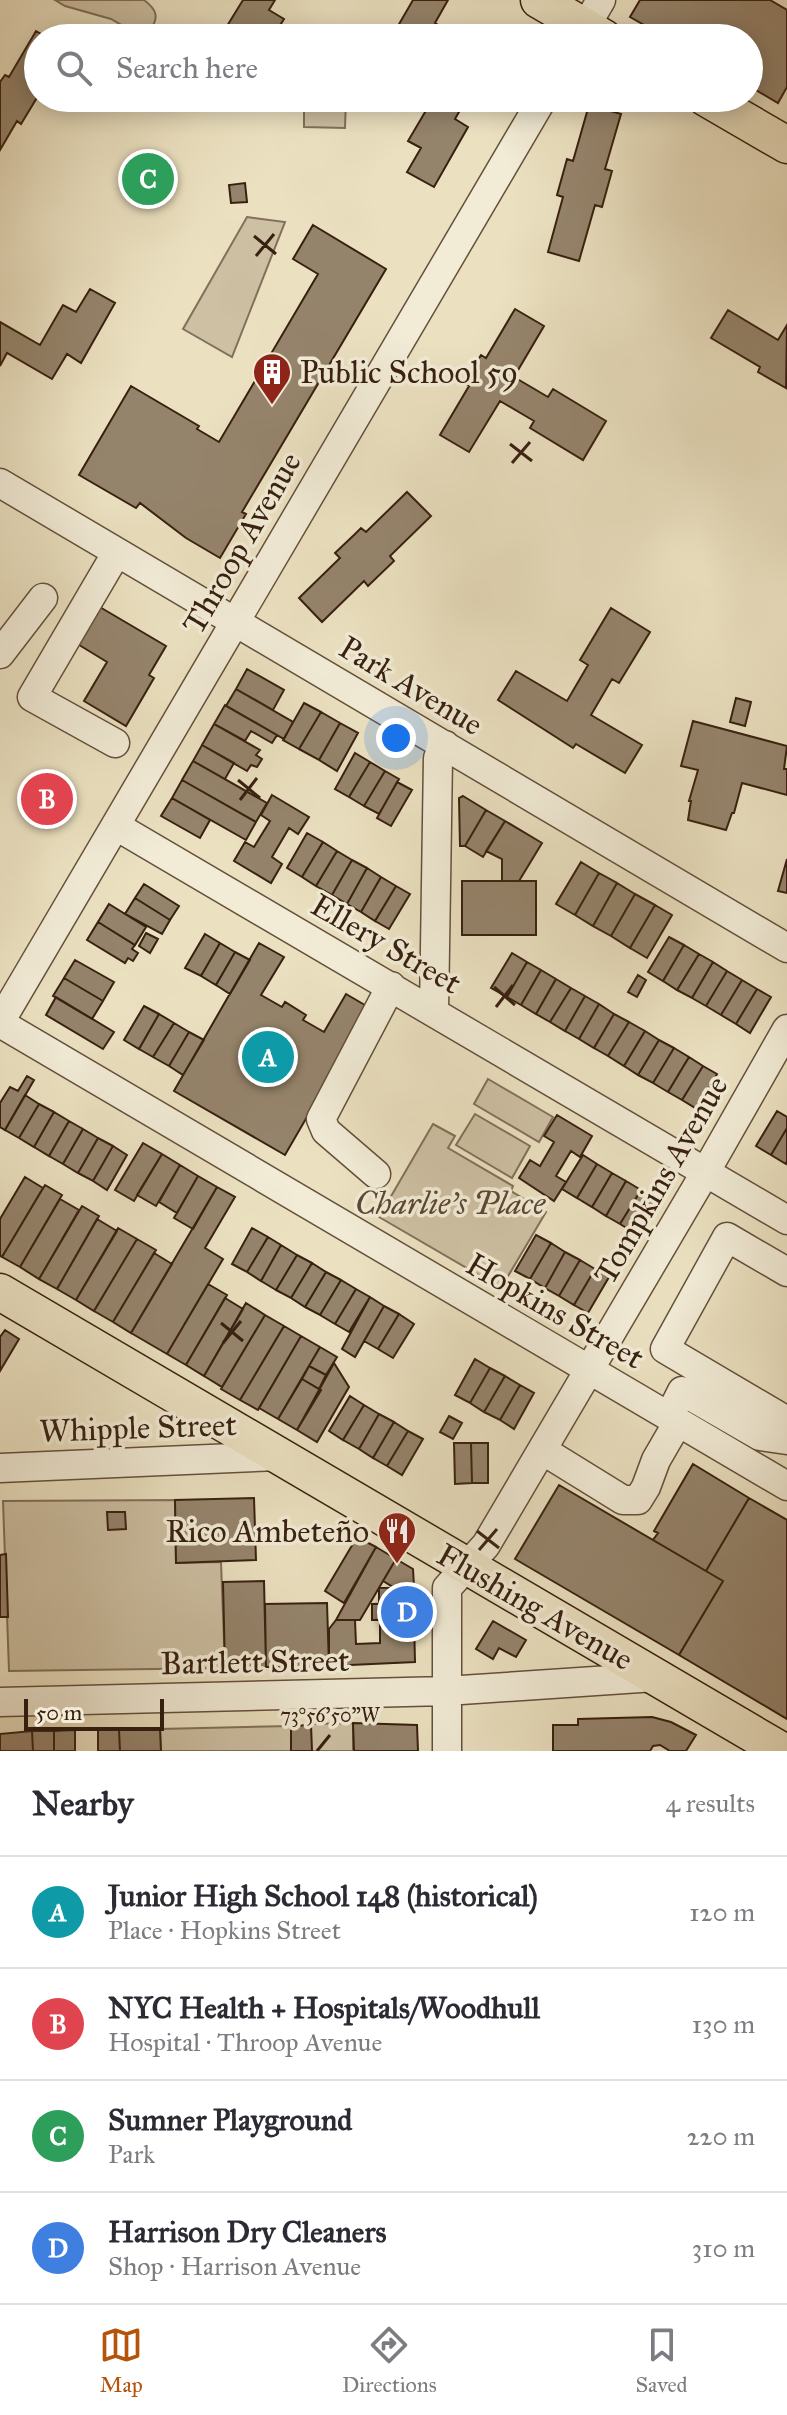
<!DOCTYPE html>
<meta charset="utf-8">
<style>
:root{--surface:#fff;--page:#f7f7f7;--text:#2b2b33;--muted:#7c7c81;--line:#e1e1e2;--accent:#b45309}
body{margin:0;font-family:"IM FELL Great Primer",serif;background:var(--page);color:var(--text)}
.scale{position:absolute;left:24px;bottom:20px;width:140px;box-sizing:border-box;padding-left:8px;border:4px solid #382010;border-top:0;font-size:22px;line-height:28px;white-space:nowrap;color:#382010;-webkit-text-stroke:6px #f2ecd7;paint-order:stroke}
.you{position:absolute;left:396px;top:738px;width:28px;height:28px;margin:-20px;border:6px solid #fff;border-radius:50%;background:#1a73e8;box-shadow:0 0 0 12px #1a73e833}
.badge{display:grid;place-items:center;width:52px;height:52px;border-radius:50%;background:var(--accent);color:#fff;font-size:26px;font-weight:700}
.pin{position:absolute;translate:-50% -50%;border:4px solid #fff;box-shadow:0 2px 8px #0006}
.list{margin:0;padding:0;list-style:none}
h2{display:flex;justify-content:space-between;align-items:center;height:104px;margin:0;padding:0 32px;font-size:34px}
h2 small{font-size:26px;font-weight:400;color:var(--muted)}
.list li{display:grid;grid-template-columns:52px 1fr auto;gap:24px;align-items:center;box-sizing:border-box;height:112px;padding:0 32px;border-top:2px solid var(--line)}
.list b{display:block;font-size:30px;white-space:nowrap}
.list p{margin:0;font-size:26px;white-space:nowrap;color:var(--muted)}
.list em{font-size:26px;font-style:normal;color:var(--muted)}
.icon{flex:none;width:44px;height:44px;fill:none;stroke:currentColor;stroke-width:2;stroke-linecap:round;stroke-linejoin:round}
.map{position:relative;flex:none;width:787px;height:1751px;overflow:hidden}
.search{position:absolute;background:var(--surface);box-shadow:0 4px 20px #0003;left:24px;right:24px;top:24px;height:88px;display:flex;align-items:center;gap:20px;box-sizing:border-box;padding:0 28px;border-radius:44px;color:var(--muted);font-size:30px}
.sheet{height:552px;background:var(--surface)}
nav{display:flex;justify-content:space-around;align-items:center;box-sizing:border-box;height:112px;border-top:2px solid var(--line);background:var(--surface);font-size:22px;color:var(--muted)}
nav a{display:grid;justify-items:center;gap:4px}
nav .on{color:var(--accent)}
.map>svg:first-child{display:block}
.green{fill:#cdc0a3;stroke:#82705a;stroke-width:2}
.building{fill:#95846c;stroke:#382010;stroke-width:2}
.lines{fill:none;stroke-linecap:round;stroke-linejoin:round}
.minor-casing{stroke:#65503c;stroke-width:31}
.major-casing{stroke:#382010;stroke-width:39}
.minor{stroke:#f2ecd7;stroke-width:28}
.major{stroke:#ebe1c1;stroke-width:36}
.ticks{fill:none;stroke:#382010;stroke-width:3}
.labels{text-anchor:middle;dominant-baseline:central;stroke-width:7;stroke-linejoin:round;paint-order:stroke}
.poi-label{font-size:32px;fill:#382010;stroke:#f2ecd7;text-anchor:start}
.street-label{font-size:32px;fill:#382010;stroke:#f2ecd7}
.park-label{font-size:32px;font-style:italic;fill:#5d4835;stroke:#f2ecd7}
.ticks-label{font-size:20px;text-anchor:middle;fill:#382010;stroke:#f2ecd7;stroke-width:7;stroke-linejoin:round;paint-order:stroke}
</style>
<div class="map">
<svg width="787" height="1751" viewBox="0 0 787 1751">
<rect width="100%" height="100%" fill="#ebe1c1"/>
<filter id="stains"><feTurbulence type="fractalNoise" baseFrequency=".0025" numOctaves="4"/><feColorMatrix values="0 0 0 0 .2 0 0 0 0 .09 0 0 0 0 .02 0 0 0 .5 -.17"/></filter>
<radialGradient id="worn" r=".72"><stop offset=".6" stop-color="#630" stop-opacity="0"/><stop offset="1" stop-color="#630" stop-opacity=".3"/></radialGradient>
<path class="green" d="M 55,0 L 144,0 C 156,9 160,17 150,30 L 137,34 L 111,19 L 65,6 Z
M 304,98 L 346,98 L 345,128 L 304,127 Z
M 247,217 L 285,222 L 232,357 L 183,329 Z
M 488,1079 L 553,1117 L 539,1142 L 474,1104 Z
M 475,1114 L 530,1146 L 512,1178 L 456,1145 Z
M 433,1124 L 455,1136 L 448,1148 L 513,1186 L 511,1191 L 546,1212 L 501,1288 L 379,1217 Z
M 175,1500 L 176,1563 L 221,1562 L 225,1668 L 9,1671 L 3,1501 Z
M 353,1723 L 353,1751 L 311,1751 L 311,1724 Z
M 291,1726 L 291,1751 L 161,1751 L 160,1729 Z"/>
<path class="building" d="M 243,0 L 275,0 L 269,10 L 284,19 L 272,38 L 236,38 L 224,31 Z
M 413,0 L 448,0 L 435,23 L 447,30 L 442,38 L 391,38 Z
M 640,0 L 770,0 L 787,10 L 787,87 L 778,103 L 749,86 L 749,38 L 667,38 L 630,17 Z
M 36,31 L 48,38 L 38,38 L 38,96 L 21,124 L 17,121 L 0,150 L 0,82 L 5,75 L 9,77 Z
M 425,98 L 467,98 L 455,119 L 468,127 L 434,187 L 407,172 L 421,148 L 408,141 L 431,102 Z
M 589,105 L 621,114 L 605,169 L 612,171 L 602,207 L 595,205 L 579,261 L 548,252 L 563,197 L 557,195 L 567,159 L 573,161 Z
M 245,183 L 247,202 L 231,203 L 229,185 Z
M 313,225 L 386,269 L 242,512 L 246,514 L 220,558 L 186,538 L 140,503 L 136,508 L 79,475 L 131,386 L 199,426 L 197,429 L 219,442 L 318,274 L 293,259 Z
M 90,289 L 115,303 L 81,363 L 67,354 L 52,379 L 7,353 L 0,366 L 0,322 L 40,345 L 63,305 L 76,312 Z
M 515,309 L 544,326 L 514,377 L 548,397 L 553,389 L 606,421 L 583,460 L 530,428 L 534,421 L 500,401 L 469,452 L 440,435 L 469,386 L 464,383 L 481,355 L 486,358 Z
M 728,310 L 778,340 L 787,325 L 786,388 L 758,372 L 760,367 L 711,338 Z
M 407,492 L 431,516 L 390,556 L 394,561 L 368,586 L 364,581 L 322,622 L 299,598 L 340,558 L 335,553 L 354,535 L 361,528 L 366,532 Z
M 93,603 L 166,646 L 149,675 L 154,678 L 126,726 L 84,701 L 107,662 L 71,640 Z
M 611,608 L 650,632 L 619,683 L 612,679 L 591,715 L 642,745 L 625,773 L 576,744 L 573,748 L 498,700 L 516,671 L 567,701 L 588,665 L 580,660 Z
M 247,669 L 284,690 L 273,710 L 236,689 Z
M 236,689 L 293,722 L 284,739 L 226,706 Z
M 736,698 L 751,702 L 745,726 L 730,722 Z
M 304,703 L 321,712 L 299,749 L 283,740 Z
M 225,705 L 277,735 L 272,743 L 251,731 L 245,741 L 214,724 Z
M 321,712 L 340,723 L 319,760 L 299,749 Z
M 693,721 L 787,746 L 784,769 L 787,769 L 787,795 L 742,783 L 734,813 L 732,813 L 726,830 L 688,820 L 691,801 L 689,801 L 698,770 L 681,766 Z
M 340,723 L 358,733 L 337,771 L 319,760 Z
M 214,724 L 260,750 L 256,755 L 262,759 L 257,767 L 251,765 L 247,771 L 202,745 Z
M 202,745 L 234,763 L 225,779 L 193,761 Z
M 355,753 L 370,762 L 349,797 L 335,789 Z
M 193,761 L 267,803 L 256,822 L 182,780 Z
M 370,762 L 385,771 L 364,806 L 349,797 Z
M 385,771 L 399,779 L 379,814 L 364,806 Z
M 182,780 L 256,822 L 246,840 L 172,798 Z
M 397,782 L 412,790 L 391,826 L 377,818 Z
M 272,795 L 309,817 L 298,834 L 289,828 L 272,857 L 282,864 L 271,883 L 234,861 L 245,842 L 254,847 L 270,821 L 261,815 Z
M 463,796 L 486,810 L 465,846 L 460,846 L 459,798 Z
M 172,798 L 210,820 L 200,838 L 161,816 Z
M 486,810 L 505,821 L 483,857 L 465,846 Z
M 505,821 L 542,843 L 519,881 L 502,881 L 502,859 L 486,851 Z
M 307,833 L 323,842 L 302,877 L 287,868 Z
M 323,842 L 337,851 L 316,886 L 302,877 Z
M 337,851 L 352,860 L 332,895 L 316,886 Z
M 787,859 L 787,893 L 778,891 Z
M 352,860 L 367,868 L 347,904 L 332,895 Z
M 581,862 L 599,873 L 575,915 L 556,904 Z
M 367,868 L 381,877 L 361,912 L 347,904 Z
M 599,873 L 617,883 L 593,926 L 575,915 Z
M 381,877 L 396,886 L 375,921 L 361,912 Z
M 462,881 L 536,881 L 536,935 L 462,935 Z
M 617,883 L 635,894 L 611,936 L 593,926 Z
M 144,884 L 179,906 L 170,920 L 135,898 Z
M 396,886 L 410,894 L 389,929 L 375,921 Z
M 635,894 L 655,905 L 630,948 L 611,936 Z
M 135,898 L 170,920 L 162,934 L 125,914 Z
M 109,904 L 146,927 L 135,945 L 98,922 Z
M 655,905 L 672,915 L 647,958 L 630,948 Z
M 98,922 L 135,945 L 132,949 L 138,953 L 133,961 L 128,958 L 125,963 L 87,940 Z
M 146,933 L 158,939 L 150,953 L 139,946 Z
M 205,934 L 220,943 L 201,976 L 185,968 Z
M 669,937 L 684,945 L 663,981 L 648,972 Z
M 220,943 L 235,952 L 216,985 L 201,976 Z
M 259,943 L 284,957 L 261,995 L 282,1007 L 285,1002 L 306,1015 L 303,1020 L 324,1032 L 346,994 L 370,1008 L 285,1155 L 174,1091 Z
M 684,945 L 699,954 L 677,990 L 663,981 Z
M 235,952 L 250,960 L 230,994 L 216,985 Z
M 512,953 L 527,962 L 507,997 L 491,988 Z
M 699,954 L 713,962 L 692,998 L 677,990 Z
M 75,960 L 114,982 L 103,1001 L 64,978 Z
M 527,962 L 541,970 L 521,1005 L 507,997 Z
M 713,962 L 727,971 L 706,1006 L 692,998 Z
M 541,970 L 556,979 L 536,1014 L 521,1005 Z
M 727,971 L 742,980 L 721,1015 L 706,1006 Z
M 638,975 L 646,980 L 637,997 L 628,992 Z
M 64,978 L 103,1001 L 92,1019 L 53,996 Z
M 556,979 L 571,988 L 550,1022 L 536,1014 Z
M 742,980 L 757,989 L 736,1024 L 721,1015 Z
M 571,988 L 585,996 L 565,1031 L 550,1022 Z
M 757,989 L 771,997 L 750,1033 L 736,1024 Z
M 585,996 L 599,1004 L 579,1039 L 565,1031 Z
M 56,997 L 114,1032 L 103,1049 L 46,1015 Z
M 599,1004 L 614,1014 L 594,1048 L 579,1039 Z
M 144,1006 L 159,1014 L 139,1049 L 124,1040 Z
M 159,1014 L 174,1023 L 153,1057 L 139,1049 Z
M 614,1014 L 629,1022 L 608,1056 L 594,1048 Z
M 629,1022 L 645,1031 L 624,1066 L 608,1056 Z
M 174,1023 L 189,1032 L 169,1066 L 153,1057 Z
M 645,1031 L 659,1040 L 638,1075 L 624,1066 Z
M 189,1032 L 204,1040 L 183,1075 L 169,1066 Z
M 659,1040 L 674,1048 L 653,1083 L 638,1075 Z
M 674,1048 L 689,1057 L 668,1092 L 653,1083 Z
M 689,1057 L 703,1066 L 682,1100 L 668,1092 Z
M 703,1066 L 717,1074 L 697,1109 L 682,1100 Z
M 27,1076 L 34,1080 L 5,1130 L 0,1127 L 0,1103 L 10,1087 L 18,1091 Z
M 25,1095 L 39,1104 L 19,1138 L 5,1130 Z
M 39,1104 L 54,1112 L 34,1147 L 19,1138 Z
M 777,1111 L 787,1117 L 787,1128 L 771,1155 L 756,1146 Z
M 54,1112 L 69,1121 L 49,1156 L 34,1147 Z
M 557,1115 L 592,1136 L 580,1157 L 571,1151 L 556,1176 L 566,1182 L 554,1201 L 519,1178 L 530,1160 L 540,1166 L 554,1142 L 544,1136 Z
M 69,1121 L 83,1129 L 63,1164 L 49,1156 Z
M 787,1128 L 787,1161 L 786,1164 L 771,1155 Z
M 83,1129 L 98,1138 L 78,1173 L 63,1164 Z
M 98,1138 L 113,1146 L 93,1181 L 78,1173 Z
M 143,1143 L 162,1154 L 134,1201 L 115,1190 Z
M 113,1146 L 127,1155 L 107,1190 L 93,1181 Z
M 162,1154 L 180,1165 L 156,1206 L 137,1195 Z
M 583,1155 L 597,1164 L 577,1198 L 562,1189 Z
M 597,1164 L 612,1173 L 592,1207 L 577,1198 Z
M 180,1165 L 198,1176 L 177,1213 L 159,1202 Z
M 612,1173 L 626,1181 L 606,1216 L 592,1207 Z
M 198,1176 L 217,1187 L 193,1229 L 174,1218 Z
M 25,1177 L 43,1188 L 2,1257 L 0,1256 L 0,1219 Z
M 626,1181 L 641,1190 L 620,1224 L 606,1216 Z
M 45,1185 L 62,1195 L 20,1267 L 2,1257 Z
M 217,1187 L 235,1197 L 205,1248 L 223,1259 L 167,1354 L 131,1333 Z
M 641,1190 L 655,1199 L 635,1233 L 620,1224 Z
M 60,1199 L 79,1210 L 39,1279 L 20,1267 Z
M 82,1206 L 99,1216 L 57,1289 L 39,1279 Z
M 97,1219 L 117,1231 L 76,1300 L 57,1289 Z
M 118,1228 L 137,1239 L 94,1311 L 76,1300 Z
M 252,1228 L 268,1237 L 247,1272 L 232,1264 Z
M 536,1235 L 551,1243 L 530,1279 L 515,1271 Z
M 268,1237 L 281,1245 L 261,1281 L 247,1272 Z
M 137,1239 L 156,1250 L 113,1322 L 94,1311 Z
M 551,1243 L 565,1252 L 545,1288 L 530,1279 Z
M 281,1245 L 297,1255 L 276,1290 L 261,1281 Z
M 565,1252 L 580,1260 L 559,1296 L 545,1288 Z
M 154,1253 L 172,1264 L 131,1333 L 113,1322 Z
M 297,1255 L 312,1263 L 291,1298 L 276,1290 Z
M 580,1260 L 595,1269 L 574,1305 L 559,1296 Z
M 312,1263 L 326,1272 L 305,1307 L 291,1298 Z
M 595,1269 L 609,1277 L 588,1313 L 574,1305 Z
M 326,1272 L 341,1280 L 320,1315 L 305,1307 Z
M 341,1280 L 356,1289 L 335,1324 L 320,1315 Z
M 208,1284 L 227,1295 L 186,1365 L 167,1354 Z
M 356,1289 L 370,1297 L 349,1332 L 335,1324 Z
M 370,1297 L 384,1306 L 355,1357 L 342,1349 Z
M 225,1298 L 243,1309 L 204,1376 L 186,1365 Z
M 246,1303 L 265,1315 L 222,1387 L 204,1376 Z
M 384,1306 L 399,1314 L 378,1349 L 364,1341 Z
M 399,1314 L 414,1324 L 393,1358 L 378,1349 Z
M 265,1315 L 284,1326 L 240,1400 L 221,1389 Z
M 284,1326 L 301,1336 L 258,1410 L 240,1400 Z
M 5,1330 L 19,1339 L 0,1371 L 0,1337 Z
M 301,1336 L 320,1347 L 278,1419 L 259,1408 Z
M 320,1347 L 337,1357 L 326,1375 L 309,1366 Z
M 475,1359 L 490,1368 L 470,1403 L 455,1395 Z
M 334,1363 L 349,1387 L 317,1442 L 297,1430 Z
M 309,1366 L 326,1375 L 319,1389 L 302,1379 Z
M 490,1368 L 505,1376 L 484,1412 L 470,1403 Z
M 505,1376 L 520,1385 L 500,1420 L 484,1412 Z
M 302,1379 L 321,1390 L 297,1430 L 278,1419 Z
M 520,1385 L 534,1393 L 514,1429 L 500,1420 Z
M 350,1396 L 364,1405 L 343,1440 L 329,1431 Z
M 364,1405 L 379,1414 L 359,1449 L 343,1440 Z
M 379,1414 L 394,1422 L 373,1458 L 359,1449 Z
M 449,1416 L 462,1423 L 453,1439 L 440,1432 Z
M 394,1422 L 408,1431 L 387,1466 L 373,1458 Z
M 408,1431 L 423,1439 L 402,1475 L 387,1466 Z
M 454,1443 L 471,1443 L 472,1483 L 455,1484 Z
M 471,1443 L 488,1443 L 488,1483 L 472,1483 Z
M 693,1464 L 749,1498 L 706,1571 L 653,1540 L 658,1533 L 654,1531 Z
M 559,1485 L 723,1581 L 679,1655 L 515,1559 Z
M 254,1498 L 256,1560 L 176,1563 L 175,1500 Z
M 749,1498 L 787,1520 L 787,1719 L 679,1655 L 723,1581 L 706,1571 Z
M 107,1512 L 125,1512 L 126,1529 L 108,1530 Z
M 357,1537 L 376,1547 L 344,1603 L 325,1591 Z
M 376,1547 L 396,1559 L 360,1620 L 336,1620 Z
M 6,1554 L 8,1617 L 0,1617 L 0,1555 Z
M 396,1559 L 413,1569 L 414,1587 L 393,1587 L 383,1581 Z
M 264,1581 L 266,1667 L 225,1668 L 223,1582 Z
M 414,1587 L 414,1603 L 379,1604 L 379,1588 Z
M 327,1603 L 329,1666 L 266,1667 L 265,1604 Z
M 414,1603 L 414,1619 L 372,1620 L 372,1604 Z
M 414,1619 L 415,1662 L 329,1666 L 329,1629 L 336,1620 L 355,1620 L 356,1644 L 380,1643 L 380,1620 Z
M 493,1621 L 526,1640 L 516,1657 L 499,1648 L 493,1659 L 476,1649 Z
M 652,1717 L 671,1722 L 696,1735 L 686,1751 L 670,1751 L 660,1745 L 653,1746 L 650,1751 L 553,1751 L 553,1725 L 578,1725 L 578,1719 Z
M 353,1723 L 417,1725 L 418,1751 L 354,1751 Z
M 311,1725 L 312,1751 L 291,1751 L 291,1726 Z
M 160,1729 L 161,1751 L 120,1751 L 119,1730 Z
M 75,1730 L 75,1751 L 54,1751 L 54,1731 Z
M 98,1730 L 119,1730 L 120,1751 L 98,1751 Z
M 32,1731 L 54,1731 L 54,1751 L 33,1751 Z
M 32,1731 L 33,1751 L 0,1751 L 0,1734 Z"/>
<g class="lines">
<g class="minor-casing">
<path id="minor" d="M 579,38 L 601,0
M 0,483 L 787,948
M 0,654 L 43,598
M 115,743 L 32,697 L 117,552
M 116,826 L 787,1220
M 434,1011 L 438,758 L 445,745
M 0,1022 L 543,98
M 0,1023 L 787,1486
M 376,1174 L 326,1131 L 321,1119 L 391,986
M 787,1272 L 727,1237 L 665,1349 L 787,1421
M 669,1417 L 682,1391 L 760,1436 L 787,1440
M 542,1450 L 623,1500 L 638,1500 L 646,1487 L 656,1460 L 678,1422
M 0,1468 L 279,1456
M 0,1702 L 446,1691 L 655,1677
M 447,1751 L 447,1588 L 486,1545 L 705,1173 L 787,1029"/>
</g>
<g class="major-casing">
<path id="major" d="M 539,0 L 604,38
M 706,98 L 787,145
M 0,1292 L 782,1751"/>
</g>
<use href="#minor" class="minor"/>
<use href="#major" class="major"/>
</g>
<path class="ticks" d="M 254,236 L 276,254M 256,256 L 274,234M 510,444 L 532,461M 512,463 L 530,442M 238,780 L 260,798M 240,800 L 257,778M 494,987 L 515,1005M 496,1007 L 513,985M 221,1323 L 243,1341M 223,1343 L 241,1321M 477,1531 L 499,1548M 479,1550 L 497,1529M 317,1751 L 330,1735"/>
<defs>
<g id="building-pin" transform="scale(2)"><path d="M0 17L-7.5 6A9.5 9.5 0 1 1 7.5 6Z" fill="#8f2418" stroke="#f2ecd7"/><path d="M-4-6H4V6H1V3H-1V6H-4ZM-2.5-4.3h1.7v1.8h-1.7ZM.8-4.3h1.7v1.8H.8ZM-2.5-1h1.7V.8h-1.7ZM.8-1h1.7V.8H.8Z" fill="#fff"/></g>
<g id="restaurant-pin" transform="scale(2)"><path d="M0 17L-7.5 6A9.5 9.5 0 1 1 7.5 6Z" fill="#8f2418" stroke="#f2ecd7"/><path d="M-5-6h1v4h1v-4h1v4h1v-4h1v5L-1.5 .5V6h-2V.5L-5-1ZM5-6V6H3V1.5H1.5Q1.5-4 5-6Z" fill="#fff"/></g>
</defs>
<g fill-rule="evenodd">
<use href="#building-pin" x="272" y="372"/>
<use href="#restaurant-pin" x="397" y="1531"/>
</g>
<g class="labels">
<g class="poi-label">
<text x="300" y="372">Public School 59</text>
<text x="369" y="1531" text-anchor="end">Rico Ambeteño</text>
</g>
<g class="street-label">
<text transform="translate(242 543) rotate(-60)">Throop Avenue</text>
<text transform="translate(411 686) rotate(31)">Park Avenue</text>
<text transform="translate(386 944) rotate(30)">Ellery Street</text>
<text transform="translate(661 1180) rotate(-60)">Tompkins Avenue</text>
<text transform="translate(555 1311) rotate(30)">Hopkins Street</text>
<text transform="translate(138 1428) rotate(-2)">Whipple Street</text>
<text transform="translate(535 1607) rotate(30)">Flushing Avenue</text>
<text transform="translate(255 1662) rotate(-1)">Bartlett Street</text>
</g>
<g class="park-label">
<text x="450" y="1203">Charlie's Place</text>
</g>
</g>
<g class="ticks-label">
<text x="330" y="1722">73°56'50"W</text>
</g>
<rect width="100%" height="100%" filter="url(#stains)"/>
<rect width="100%" height="100%" fill="url(#worn)"/>
</svg>
<div class="scale">50 m</div>
<div class="you"></div>
<div class="pin badge" style="left:268px;top:1057px;background:#0f9aa8">A</div>
<div class="pin badge" style="left:47px;top:799px;background:#e0444e">B</div>
<div class="pin badge" style="left:148px;top:179px;background:#2e9e5b">C</div>
<div class="pin badge" style="left:407px;top:1612px;background:#3f7fe0">D</div>
<div class="search"><svg class="icon" aria-label="search" viewBox="0 0 24 24"><circle cx="10" cy="10" r="6"/><path d="M15 15l6 6"/></svg>Search here</div>
</div>
<section class="sheet">
<h2>Nearby<small>4 results</small></h2>
<ul class="list">
<li><span class="badge" style="background:#0f9aa8">A</span><div><b>Junior High School 148 (historical)</b><p>Place · Hopkins Street</p></div><em>120 m</em></li>
<li><span class="badge" style="background:#e0444e">B</span><div><b>NYC Health + Hospitals/Woodhull</b><p>Hospital · Throop Avenue</p></div><em>130 m</em></li>
<li><span class="badge" style="background:#2e9e5b">C</span><div><b>Sumner Playground</b><p>Park</p></div><em>220 m</em></li>
<li><span class="badge" style="background:#3f7fe0">D</span><div><b>Harrison Dry Cleaners</b><p>Shop · Harrison Avenue</p></div><em>310 m</em></li>
</ul>
</section>
<nav>
<a class="on"><svg class="icon" aria-label="map" viewBox="0 0 24 24"><path d="M3 6l6-2 6 2 6-2v14l-6 2-6-2-6 2zM9 4v14M15 6v14"/></svg>Map</a>
<a><svg class="icon" aria-label="directions" viewBox="0 0 24 24"><path d="M12 3l9 9-9 9-9-9zM9 14v-3h6M13 9l2 2-2 2"/></svg>Directions</a>
<a><svg class="icon" aria-label="saved" viewBox="0 0 24 24"><path d="M7 4h10v16l-5-4-5 4z"/></svg>Saved</a>
</nav>
